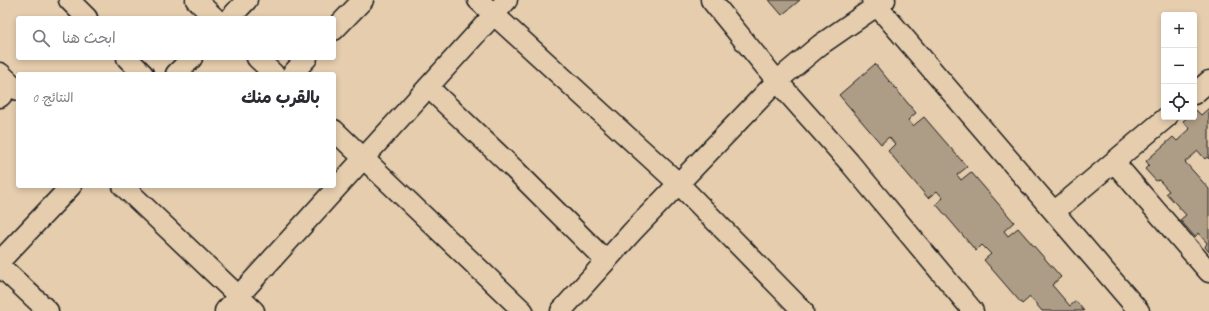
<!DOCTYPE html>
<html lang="ar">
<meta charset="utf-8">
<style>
:root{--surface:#fff;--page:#f2f2f3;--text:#2b2b33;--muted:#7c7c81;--line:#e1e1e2}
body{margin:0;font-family:Caveat,"Playpen Sans Arabic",sans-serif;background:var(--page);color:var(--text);direction:rtl}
.controls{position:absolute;right:12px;top:12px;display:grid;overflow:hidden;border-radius:4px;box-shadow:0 2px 6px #0003}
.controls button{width:36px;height:36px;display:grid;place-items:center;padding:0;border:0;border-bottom:1px solid var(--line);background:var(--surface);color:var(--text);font:20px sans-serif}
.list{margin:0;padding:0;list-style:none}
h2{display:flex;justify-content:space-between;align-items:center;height:52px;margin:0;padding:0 16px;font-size:17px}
h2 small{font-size:13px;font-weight:400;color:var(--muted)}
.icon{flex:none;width:22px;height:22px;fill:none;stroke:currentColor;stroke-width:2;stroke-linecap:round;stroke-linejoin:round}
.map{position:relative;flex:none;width:1209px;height:311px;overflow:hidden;direction:ltr}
.search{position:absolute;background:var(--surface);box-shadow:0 2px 6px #0003;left:16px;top:16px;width:320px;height:44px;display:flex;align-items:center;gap:10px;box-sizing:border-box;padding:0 14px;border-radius:4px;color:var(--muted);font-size:15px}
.panel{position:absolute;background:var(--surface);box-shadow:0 2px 6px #0003;left:16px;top:72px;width:320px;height:116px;border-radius:4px;direction:rtl}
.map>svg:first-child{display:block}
.building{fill:#ad9c86;stroke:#1c1c1c}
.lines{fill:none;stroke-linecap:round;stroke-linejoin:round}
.street-casing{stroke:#1c1c1c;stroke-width:23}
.street{stroke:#e5cdae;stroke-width:20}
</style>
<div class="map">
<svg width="1209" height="311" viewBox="0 0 1209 311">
<rect width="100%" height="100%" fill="#e5cdae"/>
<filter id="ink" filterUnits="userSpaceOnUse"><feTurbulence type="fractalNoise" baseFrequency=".025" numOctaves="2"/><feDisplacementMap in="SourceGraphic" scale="8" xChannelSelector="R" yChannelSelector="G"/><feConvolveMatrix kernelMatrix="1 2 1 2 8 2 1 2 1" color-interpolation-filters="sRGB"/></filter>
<g filter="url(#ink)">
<path class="building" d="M 769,0 L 800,0 L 782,15 Z
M 875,64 L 916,113 L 908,120 L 913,126 L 924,117 L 967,167 L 957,175 L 961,180 L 971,172 L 1014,222 L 1004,231 L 1008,236 L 1018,228 L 1061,277 L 1052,285 L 1070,306 L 1076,301 L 1084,311 L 1042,311 L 1030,297 L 1022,304 L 984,260 L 991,254 L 982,245 L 976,251 L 936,204 L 943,198 L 937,191 L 928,198 L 888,151 L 895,144 L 889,137 L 881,144 L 839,95 Z
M 1209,108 L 1209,159 L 1207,157 L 1205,159 L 1198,151 L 1185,162 L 1209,189 L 1209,252 L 1205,247 L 1207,243 L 1198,233 L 1195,237 L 1180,220 L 1186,215 L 1166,193 L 1169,191 L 1159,180 L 1156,181 L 1145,169 L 1149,165 L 1146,161 L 1173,137 L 1177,141 L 1190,129 L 1183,121 L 1188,117 L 1194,117 L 1194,112 L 1196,110 L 1201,115 Z"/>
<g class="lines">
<g class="street-casing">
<path id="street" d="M 69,0 L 87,18
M 196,0 L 215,18
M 478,0 L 678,183 L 803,311
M 711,0 L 777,81 L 849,162 L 973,311
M 872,0 L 1139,311
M 230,18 L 247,0
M 334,30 L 363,0
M 127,58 L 143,74
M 257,58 L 274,74
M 0,73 L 18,90
M 176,74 L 192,58
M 292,74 L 307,58
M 428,87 L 514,169 L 606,261
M 1194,94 L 1209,81
M 0,97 L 12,84
M 334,130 L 523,311
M 1114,162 L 1209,272
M 123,186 L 254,311
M 1054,212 L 1167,117
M 0,261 L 71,186
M 0,266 L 48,311
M 225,311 L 507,0
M 561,311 L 632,232 L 777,81 L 820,45 L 885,0"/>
</g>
<use href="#street" class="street"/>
</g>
</g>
</svg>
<div class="controls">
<button>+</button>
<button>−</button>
<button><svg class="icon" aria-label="locate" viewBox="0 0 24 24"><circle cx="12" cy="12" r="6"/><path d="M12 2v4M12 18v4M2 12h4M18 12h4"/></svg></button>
</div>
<div class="search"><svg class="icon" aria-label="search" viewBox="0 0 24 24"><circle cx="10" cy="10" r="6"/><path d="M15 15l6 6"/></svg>ابحث هنا</div>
<section class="panel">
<h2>بالقرب منك<small>النتائج: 0</small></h2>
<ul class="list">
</ul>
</section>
</div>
